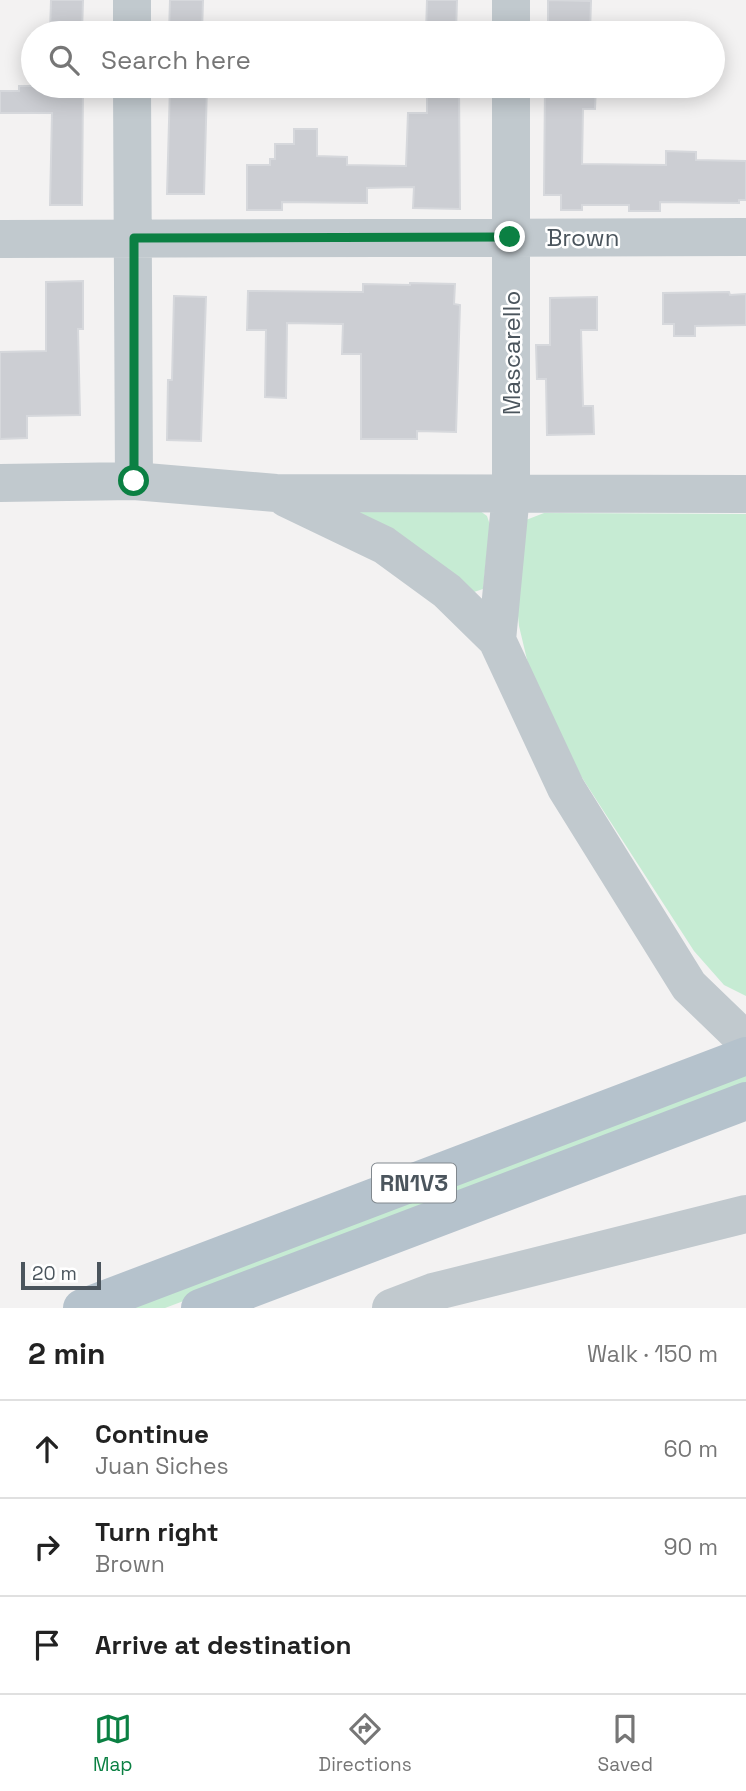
<!DOCTYPE html>
<meta charset="utf-8">
<style>
:root{--surface:#fff;--page:#f2f2f2;--text:#222;--muted:#767676;--line:#e0e0e0;--accent:#0b8043}
body{margin:0;font-family:"Space Grotesk",sans-serif;background:var(--page);color:var(--text)}
.scale{position:absolute;left:21px;bottom:18px;width:80px;box-sizing:border-box;padding-left:7px;border:4px solid #4b555d;border-top:0;font-size:19px;line-height:24px;white-space:nowrap;color:#4b555d;-webkit-text-stroke:5px #fff;paint-order:stroke}
.stop{position:absolute;width:21px;height:21px;margin:-16px;border:5px solid #0b8043;border-radius:50%;background:#fff}
.stop.end{background:#0b8043;border-color:#fff;box-shadow:0 2px 7px #0008}
.list{margin:0;padding:0;list-style:none}
h2{display:flex;justify-content:space-between;align-items:center;height:91px;margin:0;padding:0 28px;font-size:30px}
h2 small{font-size:23px;font-weight:400;color:var(--muted)}
.list li{display:grid;grid-template-columns:46px 1fr auto;gap:21px;align-items:center;box-sizing:border-box;height:98px;padding:0 28px;border-top:2px solid var(--line)}
.list b{display:block;font-size:26px;white-space:nowrap}
.list p{margin:0;font-size:23px;white-space:nowrap;color:var(--muted)}
.list em{font-size:23px;font-style:normal;color:var(--muted)}
.icon{flex:none;width:38px;height:38px;fill:none;stroke:currentColor;stroke-width:2;stroke-linecap:round;stroke-linejoin:round}
.map{position:relative;flex:none;width:746px;height:1308px;overflow:hidden}
.search{position:absolute;background:var(--surface);box-shadow:0 4px 18px #0003;left:21px;right:21px;top:21px;height:77px;display:flex;align-items:center;gap:18px;box-sizing:border-box;padding:0 24px;border-radius:38px;color:var(--muted);font-size:26px}
.sheet{height:385px;background:var(--surface)}
nav{display:flex;justify-content:space-around;align-items:center;box-sizing:border-box;height:98px;border-top:2px solid var(--line);background:var(--surface);font-size:19px;color:var(--muted)}
nav a{display:grid;justify-items:center;gap:4px}
nav .on{color:var(--accent)}
.map>svg:first-child{display:block}
.green{fill:#c6ebd3}
.building{fill:#ccced3;stroke:#d6d8dc;stroke-width:2}
.lines{fill:none;stroke-linecap:round;stroke-linejoin:round}
.minor{stroke:#c1c9ce;stroke-width:38}
.major{stroke:#b5c2cc;stroke-width:38}
.route{stroke:#0b8043;stroke-width:9}
.labels{text-anchor:middle;dominant-baseline:central;stroke-width:5;stroke-linejoin:round;paint-order:stroke}
.shield{fill:#fff;stroke:#81888e;stroke-width:2}
.shield-label{font-size:23px;font-weight:bold;fill:#4b555d}
.street-label{font-size:24px;fill:#4b555d;stroke:#fff}
</style>
<div class="map">
<svg width="746" height="1308" viewBox="0 0 746 1308">
<rect width="100%" height="100%" fill="#f3f2f2"/>
<path class="green" d="M 343,506 L 476,508 L 487,516 L 490,525 L 483,589 L 474,592 Z
M 544,513 L 746,514 L 746,996 L 724,985 L 694,951 L 579,773 L 529,668 L 519,626 L 516,595 L 526,520 Z
M 746,1072 L 746,1089 L 165,1308 L 125,1308 Z"/>
<path class="building" d="M 51,0 L 83,0 L 82,33 L 50,33 Z
M 170,0 L 203,0 L 202,33 L 169,33 Z
M 427,0 L 457,0 L 456,33 L 426,33 Z
M 548,0 L 591,1 L 590,33 L 548,33 Z
M 19,86 L 83,86 L 82,205 L 50,205 L 52,113 L 0,113 L 0,91 L 19,91 Z
M 170,86 L 207,86 L 204,194 L 167,194 Z
M 427,86 L 459,86 L 460,209 L 413,208 L 414,187 L 367,188 L 367,203 L 282,202 L 282,210 L 247,210 L 247,165 L 270,165 L 270,159 L 275,159 L 275,144 L 294,144 L 294,129 L 317,129 L 317,156 L 347,157 L 347,165 L 406,166 L 408,113 L 427,113 Z
M 545,86 L 596,86 L 595,109 L 583,109 L 582,164 L 666,165 L 666,151 L 696,152 L 696,160 L 746,161 L 746,200 L 739,200 L 739,203 L 660,202 L 660,211 L 629,211 L 629,205 L 582,205 L 582,210 L 561,210 L 561,195 L 544,195 Z
M 83,281 L 83,329 L 78,329 L 80,415 L 27,416 L 27,438 L 0,439 L 0,352 L 46,351 L 46,282 Z
M 410,283 L 455,284 L 454,304 L 460,305 L 456,432 L 417,431 L 417,439 L 361,439 L 361,354 L 342,354 L 343,324 L 287,323 L 286,398 L 265,397 L 266,330 L 247,330 L 248,291 L 363,292 L 363,284 L 410,285 Z
M 729,292 L 730,295 L 746,294 L 746,325 L 695,326 L 695,336 L 674,336 L 674,324 L 663,324 L 663,293 Z
M 174,296 L 206,297 L 201,441 L 167,440 L 168,380 L 172,380 Z
M 597,297 L 597,330 L 581,330 L 583,406 L 593,406 L 594,434 L 547,435 L 546,379 L 537,379 L 536,345 L 550,345 L 550,298 Z"/>
<g class="lines">
<path class="minor" d="M 132,0 L 132,33
M 511,33 L 511,0
M 132,86 L 134,481
M 511,86 L 511,494 L 497,640 L 566,788 L 689,986 L 746,1041
M 0,239 L 746,237
M 0,483 L 134,481 L 276,493 L 746,494
M 286,498 L 384,545 L 447,591 L 497,640
M 391,1308 L 433,1292 L 746,1214"/>
<path class="major" d="M 82,1308 L 746,1056
M 200,1308 L 746,1101"/>
</g>
<g class="lines">
<path class="route" d="M 134,481 L 134,238 L 510,237"/>
</g>
<g class="labels">
<rect class="shield" x="372" y="1163.5" width="84" height="39" rx="5"/>
<g class="shield-label">
<text x="414" y="1183">RN1V3</text>
</g>
<g class="street-label">
<text x="583" y="237">Brown</text>
<text transform="translate(511 353) rotate(-90)">Mascarello</text>
</g>
</g>
</svg>
<div class="scale">20 m</div>
<div class="stop" style="left:134px;top:481px"></div>
<div class="stop end" style="left:510px;top:237px"></div>
<div class="search"><svg class="icon" aria-label="search" viewBox="0 0 24 24"><circle cx="10" cy="10" r="6"/><path d="M15 15l6 6"/></svg>Search here</div>
</div>
<section class="sheet">
<h2>2 min<small>Walk · 150 m</small></h2>
<ul class="list">
<li><svg class="icon" aria-label="ahead" viewBox="0 0 24 24"><path d="M12 20V5M6 11l6-6 6 6"/></svg><div><b>Continue</b><p>Juan Siches</p></div><em>60 m</em></li>
<li><svg class="icon" aria-label="right" viewBox="0 0 24 24"><path d="M7 20v-9h11M14 6l5 5-5 5"/></svg><div><b>Turn right</b><p>Brown</p></div><em>90 m</em></li>
<li><svg class="icon" aria-label="arrive" viewBox="0 0 24 24"><path d="M6 21V4h12l-3 4 3 4H6"/></svg><div><b>Arrive at destination</b></div></li>
</ul>
</section>
<nav>
<a class="on"><svg class="icon" aria-label="map" viewBox="0 0 24 24"><path d="M3 6l6-2 6 2 6-2v14l-6 2-6-2-6 2zM9 4v14M15 6v14"/></svg>Map</a>
<a><svg class="icon" aria-label="directions" viewBox="0 0 24 24"><path d="M12 3l9 9-9 9-9-9zM9 14v-3h6M13 9l2 2-2 2"/></svg>Directions</a>
<a><svg class="icon" aria-label="saved" viewBox="0 0 24 24"><path d="M7 4h10v16l-5-4-5 4z"/></svg>Saved</a>
</nav>
